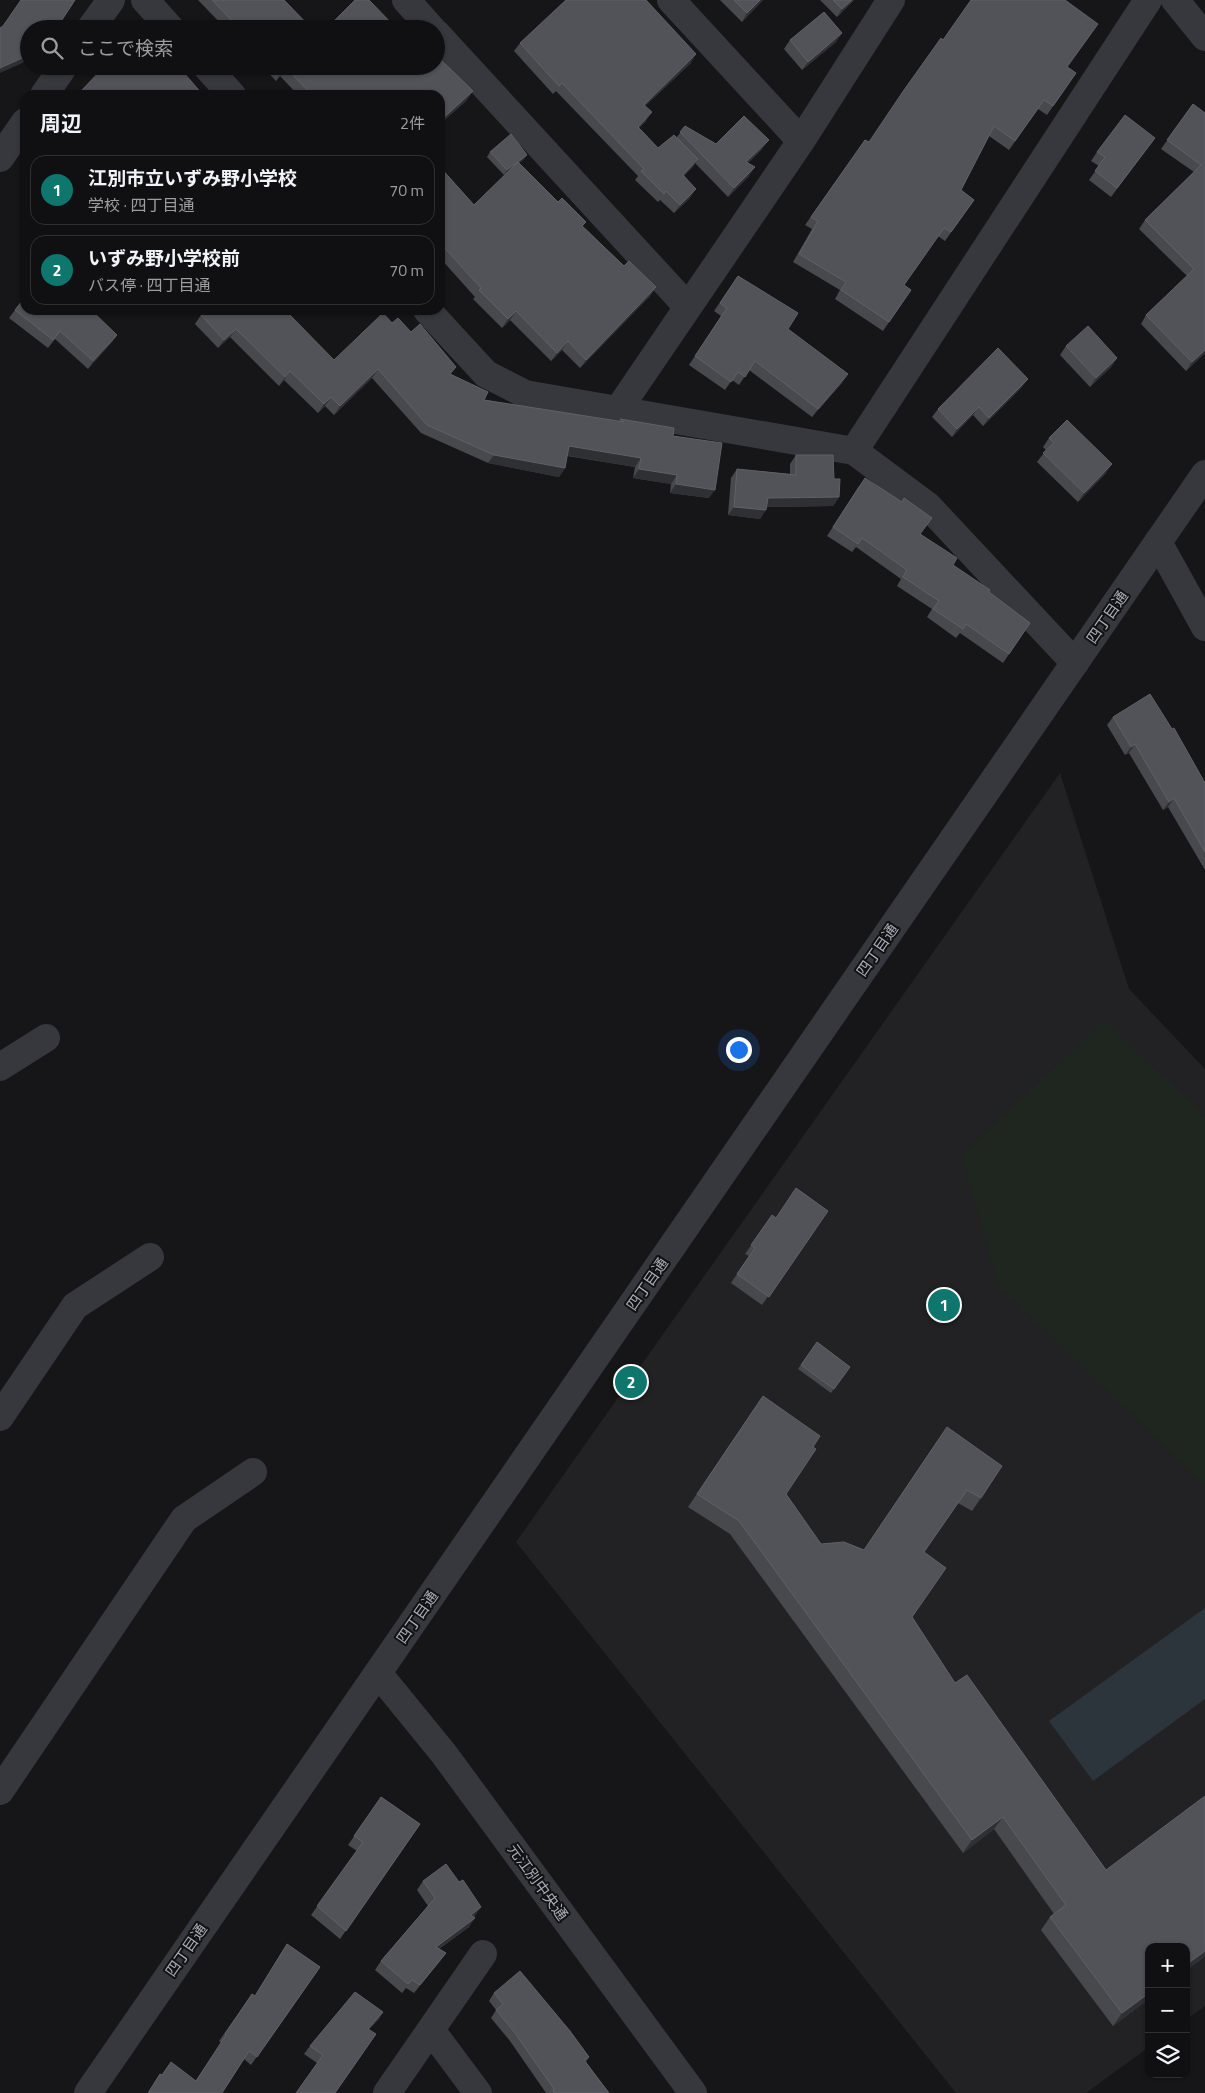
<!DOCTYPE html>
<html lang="ja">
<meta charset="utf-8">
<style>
:root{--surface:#101012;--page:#19191b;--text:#f1f3f6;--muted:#9c9d9f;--line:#303032;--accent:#0f766e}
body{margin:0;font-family:"Titillium Web","Noto Sans JP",sans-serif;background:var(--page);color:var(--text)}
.controls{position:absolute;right:15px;bottom:15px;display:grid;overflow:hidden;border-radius:10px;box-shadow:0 1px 4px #0004}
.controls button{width:45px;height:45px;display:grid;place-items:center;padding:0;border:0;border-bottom:1px solid var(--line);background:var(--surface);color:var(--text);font:25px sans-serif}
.you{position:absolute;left:738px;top:1049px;width:18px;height:18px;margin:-12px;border:4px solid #fff;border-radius:50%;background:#1a73e8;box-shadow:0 0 0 8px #1a73e833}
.badge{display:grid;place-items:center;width:32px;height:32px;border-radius:50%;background:var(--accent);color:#fff;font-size:16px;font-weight:700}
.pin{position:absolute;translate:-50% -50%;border:2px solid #fff;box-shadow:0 1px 5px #0006}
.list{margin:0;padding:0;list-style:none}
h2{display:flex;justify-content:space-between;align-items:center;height:65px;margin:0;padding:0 20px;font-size:21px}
h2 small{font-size:16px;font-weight:400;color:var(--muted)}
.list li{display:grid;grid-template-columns:32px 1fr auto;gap:15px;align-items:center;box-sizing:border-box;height:70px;margin:0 10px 10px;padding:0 10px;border:1px solid var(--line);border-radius:15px}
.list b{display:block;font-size:19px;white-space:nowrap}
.list p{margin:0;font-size:16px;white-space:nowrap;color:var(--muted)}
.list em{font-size:16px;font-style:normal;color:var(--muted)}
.icon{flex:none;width:28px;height:28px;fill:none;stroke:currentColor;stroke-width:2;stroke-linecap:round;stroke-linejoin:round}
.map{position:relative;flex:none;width:1205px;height:2093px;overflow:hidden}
.search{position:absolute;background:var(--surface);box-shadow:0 1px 4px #0004;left:20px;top:20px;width:425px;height:55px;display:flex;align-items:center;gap:12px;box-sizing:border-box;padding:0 18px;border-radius:28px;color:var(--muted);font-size:19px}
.panel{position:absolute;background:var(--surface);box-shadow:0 1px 4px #0004;left:20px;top:90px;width:425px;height:225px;border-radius:15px}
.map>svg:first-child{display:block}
.built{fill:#222225}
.green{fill:#1e261f}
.water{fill:#2c353c}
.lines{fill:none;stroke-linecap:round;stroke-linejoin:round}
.minor{stroke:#37383d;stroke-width:28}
.tertiary{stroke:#37383d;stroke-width:28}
.wall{fill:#47494d}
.shaded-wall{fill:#2f3033}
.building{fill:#525359;stroke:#5f6168}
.labels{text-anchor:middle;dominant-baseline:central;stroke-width:4;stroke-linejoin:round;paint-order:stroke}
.street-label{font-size:15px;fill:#a8adb8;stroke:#111113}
</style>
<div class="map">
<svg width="1205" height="2093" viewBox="0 0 1205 2093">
<rect width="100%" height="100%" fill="#161618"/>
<path class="built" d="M 1060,773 L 1129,989 L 1205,1069 L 1205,2006 L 1186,2020 L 1186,1947 L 1149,1947 L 1149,2047 L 1086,2093 L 956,2093 L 516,1542 Z"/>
<path class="green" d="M 1104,1020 L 1205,1116 L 1205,1485 L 999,1287 L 961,1156 Z"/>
<path class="water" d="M 1205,1608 L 1205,1699 L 1093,1781 L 1049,1721 Z"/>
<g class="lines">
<path class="minor" d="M 145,0 L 171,29
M 406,0 L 432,29
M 671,0 L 801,141
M 1175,0 L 1205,37
M 90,29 L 111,0
M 436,33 L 687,306
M 206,66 L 232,95
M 44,95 L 64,66
M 0,158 L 25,122
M 427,310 L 486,374 L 525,394 L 854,451 L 928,506 L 1075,663
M 618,410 L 801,141 L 891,0
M 854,451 L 1148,0
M 1158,542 L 1205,627
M 0,1067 L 46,1038
M 0,1417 L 75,1306 L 150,1257
M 378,1673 L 444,1754 L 693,2093
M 0,1791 L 184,1519 L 253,1472
M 431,2030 L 478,2093
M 387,2093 L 483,1954"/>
<path class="tertiary" d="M 88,2093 L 1205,474"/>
</g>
<path class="wall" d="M 198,0 L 284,0 L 312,29 L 226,29 Z
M 720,0 L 763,0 L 742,22 Z
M 820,0 L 854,0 L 837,17 Z
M 790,40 L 836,42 L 802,70 L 784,49 Z
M 943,40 L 1068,67 L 1076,73 L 1047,115 L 1038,109 L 1009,150 L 989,136 L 961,190 L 974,200 L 945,241 L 938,236 L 904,285 L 911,290 L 883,331 L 835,299 L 840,290 L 793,262 L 812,229 L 805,225 L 865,140 L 869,142 Z
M 520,43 L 691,63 L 645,106 L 646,121 L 639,128 L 658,148 L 677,137 L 685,126 L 716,144 L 762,149 L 748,163 L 749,176 L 728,197 L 695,163 L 684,176 L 690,198 L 674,213 L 660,200 L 658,202 L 635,180 L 638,176 L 556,91 L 553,94 L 514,51 Z
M 262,66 L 436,66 L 467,100 L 440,124 L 440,95 L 298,95 L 280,76 L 276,81 Z
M 1193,104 L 1205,113 L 1205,353 L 1186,371 L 1141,324 L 1146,315 L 1187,276 L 1139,229 L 1145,220 L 1194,172 L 1161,149 Z
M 1155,138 L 1111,197 L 1089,180 L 1099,166 L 1091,161 L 1097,152 Z
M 490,152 L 527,155 L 523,160 L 519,163 L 558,202 L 624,266 L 656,287 L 650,296 L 580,368 L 562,350 L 551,361 L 510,320 L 502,328 L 473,299 L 475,297 L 440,258 L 440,167 L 474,205 L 511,169 L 504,175 L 487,157 Z
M 738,276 L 788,329 L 842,383 L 812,417 L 749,370 L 739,385 L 732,380 L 725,390 L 689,365 L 721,316 L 714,311 Z
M 15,310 L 117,335 L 112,342 L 88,369 L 55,339 L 48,348 L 9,318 Z
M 201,315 L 334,360 L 392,323 L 451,374 L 484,400 L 619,422 L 620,419 L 673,436 L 709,498 L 670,493 L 671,484 L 633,478 L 635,467 L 567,456 L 565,468 L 559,477 L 488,463 L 421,433 L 372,378 L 334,415 L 325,406 L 318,413 L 284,380 L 279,386 L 230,337 L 218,348 L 195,324 Z
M 1066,346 L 1117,358 L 1111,367 L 1090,387 L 1060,355 Z
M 1022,387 L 983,426 L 973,415 L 952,437 L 932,417 L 938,409 Z
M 1049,438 L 1106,473 L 1078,502 L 1037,462 L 1046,450 L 1043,447 Z
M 796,455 L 834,479 L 839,497 L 833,506 L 767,507 L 760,519 L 728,515 L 731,478 L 737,469 L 790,474 L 790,464 Z
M 859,486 L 921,534 L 953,565 L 1030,623 L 1003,663 L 960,633 L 956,638 L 927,617 L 932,609 L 897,586 L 901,579 L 856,547 L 852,552 L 827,536 Z
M 1113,717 L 1205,783 L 1205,870 L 1168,807 L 1163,810 L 1129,753 L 1125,755 L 1107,725 Z
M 828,1211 L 762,1305 L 731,1283 L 749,1256 L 745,1254 L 772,1215 L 776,1218 Z
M 817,1342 L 850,1367 L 831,1393 L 798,1369 Z
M 754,1409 L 813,1447 L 786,1494 L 821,1544 L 864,1550 L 938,1440 L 981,1498 L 972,1511 L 958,1503 L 924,1552 L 912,1617 L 955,1683 L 1149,1947 L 1149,1999 L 1113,2026 L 1041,1930 L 1050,1917 L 1054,1914 L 994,1829 L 963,1853 L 730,1534 L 688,1507 Z
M 381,1797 L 420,1824 L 340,1939 L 311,1915 L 357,1851 L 348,1845 Z
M 423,1881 L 475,1916 L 474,1917 L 469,1927 L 439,1949 L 446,1953 L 439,1962 L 414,1993 L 406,1988 L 402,1993 L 375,1970 L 381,1961 L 428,1906 L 417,1890 Z
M 287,1944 L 320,1967 L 251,2065 L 244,2059 L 222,2093 L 148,2093 L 160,2074 L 162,2075 L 196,2081 L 221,2043 L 219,2041 L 252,1994 L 255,1996 Z
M 494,1993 L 589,2057 L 586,2062 L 609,2093 L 546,2093 L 510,2041 L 491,2018 L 496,2010 L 489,2001 Z
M 383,2012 L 378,2020 L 369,2029 L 317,2063 L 304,2054 L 310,2046 Z"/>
<path class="shaded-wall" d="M 760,0 L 763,0 L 742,22 L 747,13 Z
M 852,0 L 854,0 L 837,17 L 842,9 Z
M 842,33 L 836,42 L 802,70 L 808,62 Z
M 696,54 L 691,63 L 638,113 L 644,105 Z
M 29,55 L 29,60 L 0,73 L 0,68 Z
M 286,68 L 280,76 L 276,81 L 282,72 Z
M 473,91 L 467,100 L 440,124 L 440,121 Z
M 652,112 L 646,121 L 632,135 L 638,127 Z
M 769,140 L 762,149 L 740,171 L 746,162 Z
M 527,155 L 523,160 L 504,175 L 507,170 Z
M 698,159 L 693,167 L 677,183 L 683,175 Z
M 755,167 L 749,176 L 728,197 L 734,188 Z
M 696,189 L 690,198 L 674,213 L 680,205 Z
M 656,287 L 650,296 L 580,368 L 586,360 Z
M 516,311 L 510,320 L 502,328 L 508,319 Z
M 236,329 L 230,337 L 218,348 L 224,340 Z
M 117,335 L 112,342 L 88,369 L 93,361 Z
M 568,341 L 562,350 L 551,361 L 557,353 Z
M 1205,350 L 1205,353 L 1186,371 L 1192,362 Z
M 1117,358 L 1111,367 L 1090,387 L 1096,378 Z
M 378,369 L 372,378 L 334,415 L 340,406 Z
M 290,371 L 284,380 L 279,386 L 285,377 Z
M 848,374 L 842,383 L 812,417 L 818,409 Z
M 1028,379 L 1022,387 L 983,426 L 989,418 Z
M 331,397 L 325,406 L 318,413 L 324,404 Z
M 979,407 L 973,415 L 952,437 L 957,429 Z
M 569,446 L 641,458 L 635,467 L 563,455 Z
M 494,455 L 565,468 L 559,477 L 488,463 Z
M 1112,464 L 1106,473 L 1078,502 L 1084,493 Z
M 639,469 L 677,475 L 671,484 L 633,478 Z
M 676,484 L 715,490 L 709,498 L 670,493 Z
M 839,497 L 833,506 L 762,507 L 768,498 Z
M 734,507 L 766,510 L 760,519 L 728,515 Z
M 1135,744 L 1129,753 L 1125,755 L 1131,747 Z
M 1174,798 L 1168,807 L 1163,810 L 1169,802 Z
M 1003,1817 L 994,1829 L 963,1853 L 972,1840 Z
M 481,1907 L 475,1916 L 464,1924 L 471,1915 Z
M 475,1918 L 469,1927 L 430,1955 L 436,1947 Z
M 1205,1951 L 1205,1957 L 1186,1971 L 1186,1965 Z
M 1149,1993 L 1149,1999 L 1113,2026 L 1122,2013 Z
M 383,2012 L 378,2020 L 362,2037 L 368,2029 Z"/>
<path class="building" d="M 21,0 L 75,0 L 56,29 L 29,29 L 29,55 L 0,68 L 0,28 L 3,26 Z
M 212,0 L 284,0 L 312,29 L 240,29 Z
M 355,0 L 369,0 L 397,29 L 326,29 Z
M 566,0 L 646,0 L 696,54 L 644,105 L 652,112 L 638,127 L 658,148 L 674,135 L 698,159 L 683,175 L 696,189 L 680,205 L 666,191 L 664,194 L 641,171 L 644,169 L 562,83 L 559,86 L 520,43 Z
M 734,0 L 760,0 L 747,13 Z
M 833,0 L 852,0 L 842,9 Z
M 971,0 L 1065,0 L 1098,24 L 1067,67 L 1076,73 L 1053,106 L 1044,100 L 1015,141 L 994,126 L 961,190 L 974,200 L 951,232 L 944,228 L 904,285 L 911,290 L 889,322 L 841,290 L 846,282 L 799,254 L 818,221 L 811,217 L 865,140 L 869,142 L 904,90 L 941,38 L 943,40 Z
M 824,12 L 842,33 L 808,62 L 790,40 Z
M 147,26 L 150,29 L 144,29 Z
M 436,55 L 473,91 L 440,121 L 440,95 L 312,95 L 286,68 L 282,72 L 276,66 L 436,66 Z
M 105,66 L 178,66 L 203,95 L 83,95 L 80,92 Z
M 1193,104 L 1205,113 L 1205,350 L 1192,362 L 1146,315 L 1194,269 L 1145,220 L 1201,165 L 1167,140 Z
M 1125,115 L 1155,138 L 1117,188 L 1095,171 L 1105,157 L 1097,152 Z
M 744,116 L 769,140 L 746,162 L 755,167 L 734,188 L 680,132 L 685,126 L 716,144 Z
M 511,134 L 527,155 L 507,170 L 490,152 Z
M 518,162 L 558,202 L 562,198 L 586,222 L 582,226 L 624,266 L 629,261 L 656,287 L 586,360 L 568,341 L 557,353 L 516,311 L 508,319 L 479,290 L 481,288 L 440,243 L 440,167 L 474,205 Z
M 738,276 L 798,313 L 788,329 L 848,374 L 818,409 L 755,361 L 745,377 L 738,372 L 731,382 L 695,356 L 727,308 L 720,303 Z
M 25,297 L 25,310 L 91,310 L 117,335 L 93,361 L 60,331 L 53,340 L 15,310 Z
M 207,310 L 285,310 L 334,360 L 383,313 L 392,323 L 398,318 L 411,332 L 420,324 L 456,367 L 450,374 L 488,392 L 484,400 L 624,422 L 620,419 L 674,428 L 673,436 L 722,443 L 715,490 L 676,484 L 677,475 L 639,469 L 641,458 L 569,446 L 565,468 L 494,455 L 427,425 L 378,369 L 340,406 L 331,397 L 324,404 L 290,371 L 285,377 L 236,329 L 224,340 L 201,315 Z
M 1088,326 L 1117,358 L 1096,378 L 1066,346 Z
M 998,348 L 1028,379 L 989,418 L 979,407 L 957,429 L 938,409 Z
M 1067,420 L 1112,464 L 1084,493 L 1043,453 L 1054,443 L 1049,438 Z
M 796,455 L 833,455 L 834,479 L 840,479 L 839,497 L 768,498 L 766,510 L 734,507 L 737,469 L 796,475 Z
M 865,478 L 902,502 L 904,498 L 932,518 L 920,534 L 957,558 L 953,565 L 990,590 L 989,592 L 1030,623 L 1009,654 L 966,624 L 963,629 L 933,609 L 939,601 L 903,577 L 907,570 L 862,538 L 858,544 L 833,527 Z
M 1150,694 L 1172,729 L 1174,728 L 1205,783 L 1205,852 L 1174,798 L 1169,802 L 1135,744 L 1131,747 L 1113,717 Z
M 796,1188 L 828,1211 L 769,1297 L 737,1274 L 755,1248 L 751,1245 L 772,1215 L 776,1218 Z
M 817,1342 L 850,1367 L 834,1389 L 801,1365 Z
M 763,1396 L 820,1436 L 813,1447 L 816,1449 L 786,1494 L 821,1544 L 844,1542 L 864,1550 L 947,1427 L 1002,1466 L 981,1498 L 967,1490 L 924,1552 L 946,1568 L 912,1617 L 955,1683 L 967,1675 L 1106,1870 L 1205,1796 L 1205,1951 L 1186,1965 L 1186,1947 L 1149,1947 L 1149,1993 L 1122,2013 L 1050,1917 L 1066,1905 L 1003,1817 L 972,1840 L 739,1521 L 697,1494 Z
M 381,1797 L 420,1824 L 346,1931 L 317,1906 L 363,1842 L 354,1836 Z
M 446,1864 L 459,1882 L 463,1880 L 481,1907 L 471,1915 L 475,1918 L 436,1947 L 446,1953 L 420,1985 L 412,1980 L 408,1984 L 381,1961 L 435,1898 L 423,1881 Z
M 287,1944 L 320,1967 L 257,2057 L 249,2051 L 222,2093 L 148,2093 L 160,2074 L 162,2075 L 171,2062 L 196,2081 L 226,2035 L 225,2034 L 252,1994 L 255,1996 Z
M 520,1971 L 570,2031 L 589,2057 L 584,2060 L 609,2093 L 554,2093 L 553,2091 L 554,2089 L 515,2033 L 496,2010 L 503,2004 L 494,1993 Z
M 355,1992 L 383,2012 L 368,2029 L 376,2034 L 335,2093 L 296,2093 L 323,2055 L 310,2046 Z"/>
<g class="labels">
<g class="street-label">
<text transform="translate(1107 617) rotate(-55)">四丁目通</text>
<text transform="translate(877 950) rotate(-55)">四丁目通</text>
<text transform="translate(647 1284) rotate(-55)">四丁目通</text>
<text transform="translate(417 1617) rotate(-55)">四丁目通</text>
<text transform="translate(538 1882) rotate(54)">元江別中央通</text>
<text transform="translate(186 1950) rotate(-55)">四丁目通</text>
</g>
</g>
</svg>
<div class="controls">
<button>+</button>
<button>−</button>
<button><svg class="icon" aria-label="layers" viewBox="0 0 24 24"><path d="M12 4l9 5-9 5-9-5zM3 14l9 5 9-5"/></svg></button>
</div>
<div class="you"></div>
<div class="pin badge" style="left:944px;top:1305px">1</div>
<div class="pin badge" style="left:631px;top:1382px">2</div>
<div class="search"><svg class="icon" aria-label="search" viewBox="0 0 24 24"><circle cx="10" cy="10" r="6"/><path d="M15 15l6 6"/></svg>ここで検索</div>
<section class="panel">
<h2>周辺<small>2件</small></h2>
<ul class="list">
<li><span class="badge">1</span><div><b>江別市立いずみ野小学校</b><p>学校 · 四丁目通</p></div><em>70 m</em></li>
<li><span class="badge">2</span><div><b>いずみ野小学校前</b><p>バス停 · 四丁目通</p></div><em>70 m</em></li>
</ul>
</section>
</div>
